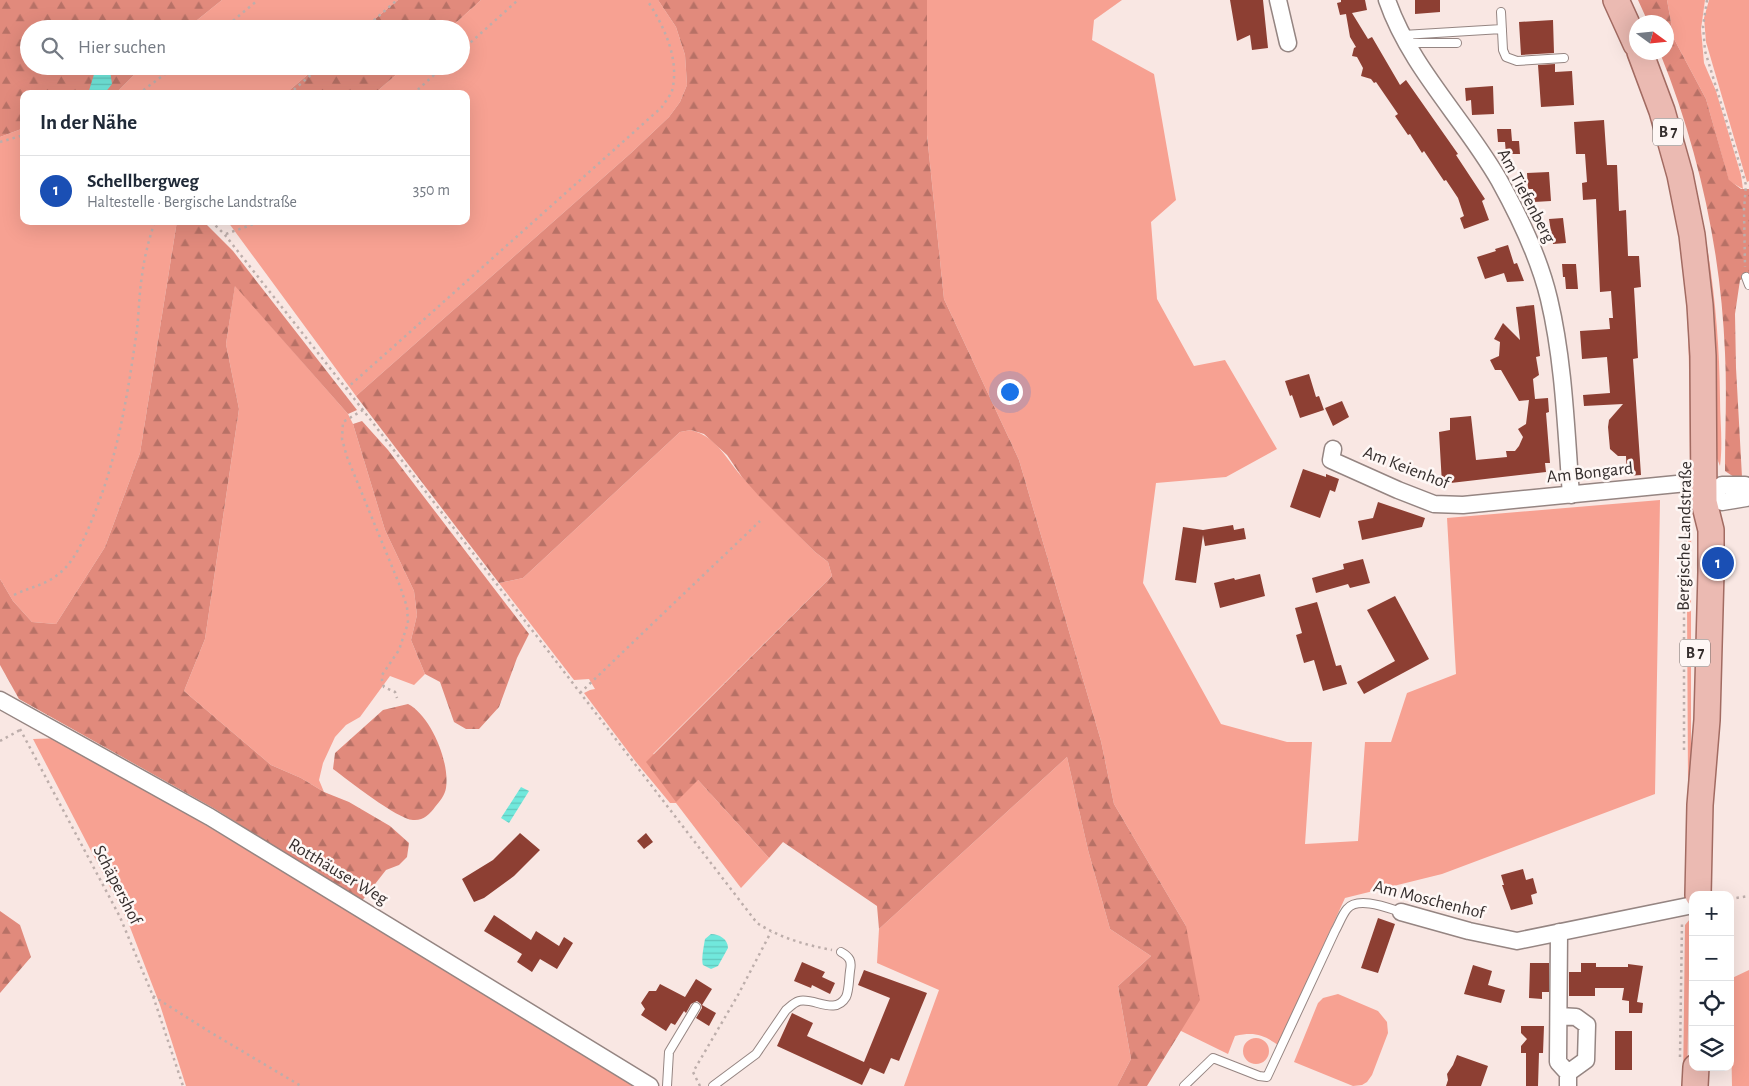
<!DOCTYPE html>
<html lang="de">
<meta charset="utf-8">
<style>
:root{--surface:#fff;--page:#f2f2f3;--text:#1f2937;--muted:#747a83;--line:#e0e1e3;--accent:#2563eb}
body{margin:0;font-family:"Alegreya Sans",sans-serif;background:var(--page);color:var(--text)}
.controls{position:absolute;right:15px;bottom:15px;display:grid;overflow:hidden;border-radius:10px;box-shadow:0 5px 20px #0002}
.controls button{width:45px;height:45px;display:grid;place-items:center;padding:0;border:0;border-bottom:1px solid var(--line);background:var(--surface);color:var(--text);font:25px sans-serif}
.compass{position:absolute;left:1629px;top:15px;width:45px;height:45px;border-radius:50%;background:var(--surface);box-shadow:0 5px 20px #0002;rotate:105deg}
.you{position:absolute;left:1009px;top:391px;width:18px;height:18px;margin:-12px;border:4px solid #fff;border-radius:50%;background:#1a73e8;box-shadow:0 0 0 8px #1a73e833}
.badge{display:grid;place-items:center;width:32px;height:32px;border-radius:50%;background:var(--accent);color:#fff;font-size:16px;font-weight:700}
.pin{position:absolute;translate:-50% -50%;border:2px solid #fff;box-shadow:0 1px 5px #0006}
.list{margin:0;padding:0;list-style:none}
h2{display:flex;justify-content:space-between;align-items:center;height:65px;margin:0;padding:0 20px;font-size:21px}
h2 small{font-size:16px;font-weight:400;color:var(--muted)}
.list li{display:grid;grid-template-columns:32px 1fr auto;gap:15px;align-items:center;box-sizing:border-box;height:70px;padding:0 20px;border-top:1px solid var(--line)}
.list b{display:block;font-size:19px;white-space:nowrap}
.list p{margin:0;font-size:16px;white-space:nowrap;color:var(--muted)}
.list em{font-size:16px;font-style:normal;color:var(--muted)}
.icon{flex:none;width:28px;height:28px;fill:none;stroke:currentColor;stroke-width:2;stroke-linecap:round;stroke-linejoin:round}
.map{position:relative;flex:none;width:1749px;height:1086px;overflow:hidden}
.search{position:absolute;background:var(--surface);box-shadow:0 5px 20px #0002;left:20px;top:20px;width:450px;height:55px;display:flex;align-items:center;gap:12px;box-sizing:border-box;padding:0 18px;border-radius:28px;color:var(--muted);font-size:19px}
.panel{position:absolute;background:var(--surface);box-shadow:0 5px 20px #0002;left:20px;top:90px;width:450px;height:135px;border-radius:10px}
.map>svg:first-child{display:block}
.green{fill:#f7a192}
.forest{fill:url(#forest-firs)}
.water{fill:url(#water-rules)}
.building{fill:#8d3f33}
.lines{fill:none;stroke-linecap:round;stroke-linejoin:round}
.service-casing{stroke:#958582;stroke-width:10}
.minor-casing{stroke:#958582;stroke-width:19}
.primary-casing{stroke:#a26b62;stroke-width:28}
.path{stroke:#bdaeab;stroke-width:2.5;stroke-dasharray:2.5 4;stroke-linecap:butt}
.service{stroke:#fff;stroke-width:8}
.minor{stroke:#fff;stroke-width:16}
.primary{stroke:#ebbab2;stroke-width:25}
.labels{text-anchor:middle;dominant-baseline:central;stroke-width:5;stroke-linejoin:round;paint-order:stroke}
.shield{fill:#fef7f5;stroke:#716a69;stroke-width:1}
.shield-label{font-size:16px;font-weight:bold;fill:#352e2d}
.street-label{font-size:18px;fill:#352e2d;stroke:#fef7f5}
</style>
<div class="map">
<svg width="1749" height="1086" viewBox="0 0 1749 1086">
<defs>
<pattern id="forest-firs" width="22" height="20" patternUnits="userSpaceOnUse" patternTransform="scale(1.25)"><rect width="22" height="20" fill="#e18a7c"/><path d="M5 1l3.5 6h-7zM16 11l3.5 6h-7z" fill="#b77166"/></pattern>
<pattern id="water-rules" width="6" height="5" patternUnits="userSpaceOnUse" patternTransform="scale(1.25)"><rect width="6" height="5" fill="#71e8dc"/><path d="M0 2.5h6" fill="none" stroke="#62c7bd"/></pattern>
</defs>
<rect width="100%" height="100%" fill="#f9e7e3"/>
<path class="green" d="M 222,0 L 398,0 L 363,29 L 186,29 Z
M 481,0 L 658,0 L 676,27 L 685,55 L 687,85 L 680,102 L 669,117 L 631,153 L 356,396 L 228,222 L 466,221 L 466,94 L 374,94 L 406,66 L 461,66 L 461,29 L 449,29 Z
M 927,0 L 1122,0 L 1094,20 L 1092,40 L 1154,74 L 1176,200 L 1151,222 L 1157,299 L 1194,366 L 1225,360 L 1277,449 L 1226,477 L 1156,483 L 1143,583 L 1221,724 L 1287,742 L 1312,742 L 1305,844 L 1358,841 L 1365,742 L 1391,742 L 1407,693 L 1456,674 L 1447,518 L 1660,500 L 1655,794 L 1442,874 L 1345,898 L 1278,1045 C 1262,1034 1254,1032 1235,1036 L 1228,1054 L 1179,1030 L 1186,926 L 1114,804 L 1101,741 L 1019,460 L 944,299 L 927,135 Z
M 1602,0 L 1608,0 L 1644,84 L 1682,229 L 1691,334 L 1692,460 L 1690,466 C 1689,384 1691,300 1677,219 C 1663,143 1635,70 1602,0 Z
M 1667,0 L 1705,0 L 1701,29 L 1704,63 L 1716,91 L 1741,175 L 1743,189 L 1729,181 L 1706,99 L 1674,39 Z
M 1709,0 L 1749,0 L 1749,181 L 1747,182 L 1706,42 L 1704,18 Z
M 1648,53 L 1654,53 C 1697,162 1719,280 1720,398 C 1720,420 1723,444 1720,466 L 1716,456 L 1716,373 L 1712,308 Z
M 143,66 L 318,66 L 285,94 L 115,94 Z
M 24,128 L 24,221 L 177,221 L 140,453 L 105,547 L 56,624 L 32,622 L 13,601 L 0,579 L 0,137 Z
M 235,285 L 348,414 L 353,424 L 385,530 L 414,591 L 417,615 L 411,640 L 425,674 L 414,685 L 390,676 L 360,717 L 346,725 L 335,737 L 323,763 L 319,780 L 324,792 L 301,778 L 271,765 L 184,691 L 205,639 L 239,409 L 226,344 Z
M 691,430 C 719,438 726,460 744,479 C 768,503 791,528 815,552 L 828,562 L 832,576 L 653,754 L 698,780 L 769,858 L 741,888 L 676,803 L 670,803 L 636,762 L 584,693 L 590,690 L 595,689 L 589,679 L 574,680 L 499,583 L 523,578 L 680,432 Z
M 1690,497 L 1692,506 L 1691,547 L 1689,547 L 1688,545 Z
M 1687,599 L 1691,599 L 1691,764 L 1686,886 L 1688,783 Z
M 61,738 L 597,1061 L 635,1086 L 186,1086 L 160,1005 L 128,922 L 33,739 Z
M 1067,757 L 1088,850 L 1110,929 L 1151,956 L 1118,986 L 1131,1059 L 1117,1086 L 904,1086 L 939,990 L 877,963 L 879,929 Z
M 1690,919 L 1687,1086 L 1683,1086 L 1685,925 Z
M 1749,970 L 1749,1086 L 1732,1086 L 1730,979 Z
M 1338,994 L 1378,1011 L 1387,1022 L 1388,1033 L 1372,1075 L 1367,1082 L 1362,1085 L 1353,1086 L 1294,1062 L 1318,1003 L 1323,998 Z
M1243 1051a13 13 0 1 1 26 0a13 13 0 1 1-26 0Z"/>
<path class="forest" d="M 0,0 L 222,0 L 186,29 L 29,29 L 29,66 L 143,66 L 115,94 L 24,94 L 24,128 L 0,137 Z
M 398,0 L 481,0 L 449,29 L 363,29 Z
M 658,0 L 927,0 L 927,135 L 944,299 L 1019,460 L 1101,741 L 1114,804 L 1186,926 L 1200,1000 L 1147,1086 L 1117,1086 L 1131,1059 L 1118,986 L 1151,956 L 1110,929 L 1088,850 L 1067,757 L 879,929 L 877,906 L 783,842 L 769,858 L 698,780 L 676,802 L 646,762 L 832,576 L 828,562 L 815,552 L 758,495 L 742,477 L 727,455 L 704,434 L 691,430 L 680,432 L 523,578 L 499,583 L 356,396 L 631,153 L 669,117 L 680,102 L 687,85 L 685,55 L 676,27 Z
M 1638,0 L 1667,0 L 1674,39 L 1706,99 L 1729,180 L 1741,189 L 1749,189 L 1749,276 L 1740,280 L 1735,314 L 1736,368 L 1742,477 L 1734,477 L 1725,471 C 1725,431 1727,392 1725,353 C 1721,250 1698,147 1660,53 L 1666,52 L 1666,22 L 1648,22 Z
M 318,66 L 406,66 L 374,94 L 285,94 Z
M 177,221 L 203,221 L 233,251 L 357,410 L 348,414 L 235,286 L 226,344 L 239,409 L 205,639 L 184,691 L 271,765 L 301,778 L 324,792 L 349,802 L 390,826 L 409,843 L 407,857 L 399,865 L 386,870 L 361,902 L 215,809 L 19,699 L 0,665 L 0,579 L 13,601 L 32,622 L 56,624 L 105,547 L 140,453 Z
M 362,421 L 388,450 L 529,634 L 517,658 L 499,707 L 479,729 L 466,729 L 454,722 L 440,682 L 425,674 L 411,640 L 417,615 L 414,591 L 385,530 L 353,424 Z
M 408,704 C 431,716 450,762 446,788 C 445,795 440,801 435,807 C 430,814 423,821 413,820 C 397,819 348,780 333,769 L 335,753 L 383,710 Z
M 0,911 L 20,925 L 31,957 L 0,993 Z"/>
<path class="water" d="M 110,70 L 112,84 L 104,94 L 88,94 L 95,71 Z
M 521,787 L 529,791 L 509,823 L 501,818 Z
M 711,934 C 719,934 728,939 728,948 L 718,966 L 711,969 L 703,965 C 701,960 704,945 705,939 Z"/>
<path class="building" d="M 1230,0 L 1263,0 L 1268,48 L 1252,50 L 1250,35 L 1237,41 Z
M 1341,0 L 1365,0 L 1367,10 L 1352,13 L 1368,39 L 1372,37 L 1400,85 L 1406,80 L 1458,154 L 1456,155 L 1485,199 L 1482,201 L 1489,220 L 1464,229 L 1460,218 L 1464,216 L 1458,198 L 1446,180 L 1444,181 L 1424,151 L 1422,153 L 1410,134 L 1408,135 L 1395,116 L 1398,114 L 1376,82 L 1374,83 L 1371,79 L 1361,76 L 1363,68 L 1357,57 L 1352,56 L 1354,48 L 1356,47 L 1350,37 L 1346,14 L 1340,15 L 1337,3 L 1341,2 Z
M 1415,0 L 1440,0 L 1440,12 L 1415,14 Z
M 1553,20 L 1554,53 L 1521,55 L 1519,22 Z
M 1555,64 L 1555,72 L 1572,71 L 1574,105 L 1541,107 L 1538,65 Z
M 1493,86 L 1494,114 L 1472,115 L 1471,100 L 1466,101 L 1465,88 Z
M 1604,120 L 1607,165 L 1617,165 L 1619,211 L 1626,210 L 1628,256 L 1639,256 L 1641,287 L 1634,288 L 1638,358 L 1633,359 L 1641,475 L 1627,476 L 1626,456 L 1618,456 L 1610,449 L 1608,427 L 1609,420 L 1623,404 L 1584,406 L 1583,395 L 1610,393 L 1607,357 L 1582,359 L 1580,331 L 1610,329 L 1609,318 L 1613,318 L 1611,291 L 1600,292 L 1596,199 L 1583,200 L 1582,183 L 1587,182 L 1585,154 L 1576,154 L 1574,122 Z
M 1497,129 L 1511,129 L 1512,141 L 1519,141 L 1520,154 L 1506,154 L 1505,142 L 1498,142 Z
M 1549,172 L 1551,201 L 1534,202 L 1533,189 L 1528,189 L 1527,173 Z
M 1563,218 L 1566,243 L 1553,244 L 1549,219 Z
M 1508,245 L 1514,264 L 1517,263 L 1524,281 L 1507,282 L 1504,273 L 1485,279 L 1477,257 L 1496,251 L 1495,249 Z
M 1562,264 L 1576,264 L 1578,289 L 1566,289 L 1565,277 L 1563,277 Z
M 1534,305 L 1540,356 L 1536,357 L 1539,375 L 1533,379 L 1535,399 L 1548,398 L 1549,412 L 1546,413 L 1550,463 L 1545,463 L 1546,472 L 1442,484 L 1439,432 L 1450,430 L 1450,418 L 1471,416 L 1476,460 L 1507,457 L 1506,451 L 1515,451 L 1519,446 L 1523,437 L 1518,429 L 1526,424 L 1529,400 L 1519,401 L 1501,370 L 1495,370 L 1490,360 L 1499,356 L 1500,342 L 1494,339 L 1503,323 L 1520,340 L 1516,307 Z
M 1309,374 L 1316,397 L 1319,396 L 1324,410 L 1300,418 L 1292,395 L 1290,396 L 1285,381 Z
M 1342,401 L 1349,417 L 1333,426 L 1325,408 Z
M 1303,469 L 1326,477 L 1326,474 L 1339,479 L 1335,492 L 1330,490 L 1320,518 L 1290,507 Z
M 1378,502 L 1425,518 L 1422,527 L 1362,540 L 1358,521 L 1373,518 Z
M 1233,525 L 1234,530 L 1244,528 L 1246,539 L 1205,546 L 1203,535 L 1196,583 L 1175,580 L 1183,527 L 1203,530 Z
M 1363,559 L 1370,583 L 1350,588 L 1348,584 L 1316,593 L 1312,578 L 1344,569 L 1343,564 Z
M 1260,574 L 1265,596 L 1220,608 L 1214,583 L 1234,578 L 1235,580 Z
M 1395,596 L 1429,659 L 1364,694 L 1357,682 L 1395,661 L 1367,610 Z
M 1317,602 L 1336,666 L 1341,665 L 1347,684 L 1323,691 L 1314,660 L 1304,663 L 1296,635 L 1302,633 L 1295,608 Z
M 520,833 L 540,850 L 514,876 L 484,898 L 474,902 L 462,879 L 493,860 Z
M 646,833 L 653,842 L 644,849 L 637,841 Z
M 1523,869 L 1526,880 L 1533,878 L 1537,893 L 1531,895 L 1533,904 L 1511,910 L 1502,885 L 1504,885 L 1501,875 Z
M 494,915 L 531,940 L 536,931 L 559,946 L 564,937 L 573,943 L 557,969 L 540,959 L 532,972 L 517,962 L 522,954 L 484,931 Z
M 1378,918 L 1395,924 L 1378,973 L 1361,968 Z
M 802,962 L 825,972 L 822,977 L 835,983 L 830,994 L 812,985 L 811,988 L 794,981 Z
M 1530,963 L 1549,963 L 1549,992 L 1542,992 L 1542,999 L 1529,998 Z
M 1581,963 L 1596,963 L 1596,967 L 1628,967 L 1628,964 L 1643,966 L 1637,1002 L 1643,1003 L 1642,1013 L 1629,1013 L 1629,1001 L 1622,1000 L 1624,988 L 1595,988 L 1595,996 L 1569,996 L 1569,972 L 1581,972 Z
M 1473,965 L 1492,971 L 1488,985 L 1505,990 L 1501,1003 L 1464,994 Z
M 864,970 L 927,993 L 899,1061 L 891,1058 L 884,1074 L 870,1068 L 862,1085 L 777,1046 L 792,1013 L 813,1023 L 807,1036 L 864,1062 L 890,998 L 858,985 Z
M 696,979 L 712,989 L 702,1005 L 716,1013 L 709,1026 L 696,1018 L 702,1008 L 701,1004 L 697,1001 L 691,1004 L 686,1013 L 684,1011 L 675,1025 L 671,1023 L 666,1031 L 641,1015 L 645,1009 L 641,1003 L 649,991 L 656,991 L 660,984 L 685,997 Z
M 1521,1026 L 1544,1026 L 1543,1053 L 1539,1053 L 1538,1086 L 1526,1086 L 1526,1053 L 1521,1053 L 1521,1046 L 1527,1039 L 1521,1033 Z
M 1615,1031 L 1632,1031 L 1632,1070 L 1615,1070 Z
M 1457,1055 L 1488,1066 L 1481,1086 L 1446,1086 L 1448,1080 L 1447,1074 L 1453,1065 Z"/>
<g class="lines">
<g class="service-casing">
<path id="service" d="M 1501,12 L 1503,50 L 1506,57 L 1517,61 L 1564,58
M 1403,35 L 1502,29
M 1407,43 L 1457,43
M 1746,277 L 1749,285
M 667,1086 L 669,1052 L 696,1007
M 713,1086 L 756,1054 L 786,1010 C 790,1007 793,1003 799,1001 C 814,997 835,1016 846,997 C 849,991 849,978 850,971 C 852,961 850,957 841,952
M 1184,1086 L 1213,1058 L 1259,1076 L 1267,1077 L 1335,931 C 1339,924 1342,915 1347,909 C 1358,896 1388,908 1401,912"/>
</g>
<g class="minor-casing">
<path id="minor" d="M 1278,0 L 1288,43
M 1387,0 C 1410,67 1464,119 1499,180 C 1520,218 1539,257 1549,299 C 1564,362 1566,430 1571,495
M 1333,449 L 1331,460 L 1398,490 L 1434,504 L 1463,505 L 1687,483 L 1704,483
M 1704,494 L 1712,495 L 1722,502 L 1746,498 L 1749,496
M 1712,495 L 1722,485 L 1745,485 L 1749,488
M 0,700 L 210,817 L 650,1086
M 1401,912 L 1469,931 L 1517,941 L 1693,905
M 1559,932 L 1558,1062 L 1568,1073 L 1568,1086
M 1559,1016 L 1576,1017 L 1587,1025 L 1586,1060 L 1568,1073"/>
</g>
<g class="primary-casing">
<path id="primary" d="M 1616,0 L 1636,44
M 1640,52 L 1662,111 L 1680,175 L 1692,235 L 1700,305 L 1703,356 L 1704,502 L 1711,530 L 1711,572 L 1707,720 L 1700,805 L 1698,895
M 1695,1086 L 1696,1067"/>
</g>
<path class="path" d="M 1707,0 L 1703,26 L 1705,51 L 1746,185 L 1744,209 L 1745,267
M 223,29 L 258,0
M 364,29 L 397,0
M 461,51 L 518,0
M 138,94 L 176,66
M 289,94 L 321,66
M 413,94 L 444,66
M 0,142 L 24,135
M 211,221 L 225,235 L 363,410 L 757,923 C 780,938 806,945 832,950
M 226,234 L 262,221
M 346,389 L 662,107 C 665,102 670,96 672,91 C 680,59 664,26 647,0
M 363,410 L 343,422 L 342,439 L 347,457 L 400,586 L 407,607 L 408,623 L 399,650 L 382,675 L 382,681 L 384,687 L 395,692 L 397,698
M 14,595 C 32,586 45,586 61,572 C 76,559 86,535 93,517 C 118,457 128,393 137,329 C 139,312 139,294 142,276 C 144,258 149,239 155,221
M 580,693 L 760,521
M 20,729 L 120,917 L 153,996 L 183,1086
M 0,741 L 20,730
M 1684,750 L 1684,598 L 1686,515
M 1730,899 L 1749,896
M 153,996 L 210,1032 L 301,1086
M 1680,1057 L 1682,923
M 700,1086 L 693,1072 L 738,995 L 771,932"/>
<use href="#service" class="service"/>
<use href="#minor" class="minor"/>
<use href="#primary" class="primary"/>
</g>
<g class="labels">
<g class="shield">
<rect x="1653" y="118.5" width="30" height="27" rx="4"/>
<rect x="1680" y="639.5" width="30" height="27" rx="4"/>
</g>
<g class="shield-label">
<text x="1668" y="132">B 7</text>
<text x="1695" y="653">B 7</text>
</g>
<g class="street-label">
<text transform="translate(1526 196) rotate(62)">Am Tiefenberg</text>
<text transform="translate(1406 468) rotate(21)">Am Keienhof</text>
<text transform="translate(1590 473) rotate(-6)">Am Bongard</text>
<text transform="translate(1685 536) rotate(-89)">Bergische Landstraße</text>
<text transform="translate(338 872) rotate(31)">Rotthäuser Weg</text>
<text transform="translate(117 885) rotate(63)">Schäpershof</text>
<text transform="translate(1429 900) rotate(14)">Am Moschenhof</text>
</g>
</g>
</svg>
<div class="controls">
<button>+</button>
<button>−</button>
<button><svg class="icon" aria-label="locate" viewBox="0 0 24 24"><circle cx="12" cy="12" r="6"/><path d="M12 2v4M12 18v4M2 12h4M18 12h4"/></svg></button>
<button><svg class="icon" aria-label="layers" viewBox="0 0 24 24"><path d="M12 4l9 5-9 5-9-5zM3 14l9 5 9-5"/></svg></button>
</div>
<svg class="compass" viewBox="-18 -18 36 36"><path d="M0-13l5 13h-10z" fill="#e53935"/><path d="M0 13l5-13h-10z" fill="#747a83"/></svg>
<div class="you"></div>
<div class="pin badge" style="left:1718px;top:563px;background:#1a4fb4">1</div>
<div class="search"><svg class="icon" aria-label="search" viewBox="0 0 24 24"><circle cx="10" cy="10" r="6"/><path d="M15 15l6 6"/></svg>Hier suchen</div>
<section class="panel">
<h2>In der Nähe<small></small></h2>
<ul class="list">
<li><span class="badge" style="background:#1a4fb4">1</span><div><b>Schellbergweg</b><p>Haltestelle · Bergische Landstraße</p></div><em>350 m</em></li>
</ul>
</section>
</div>
